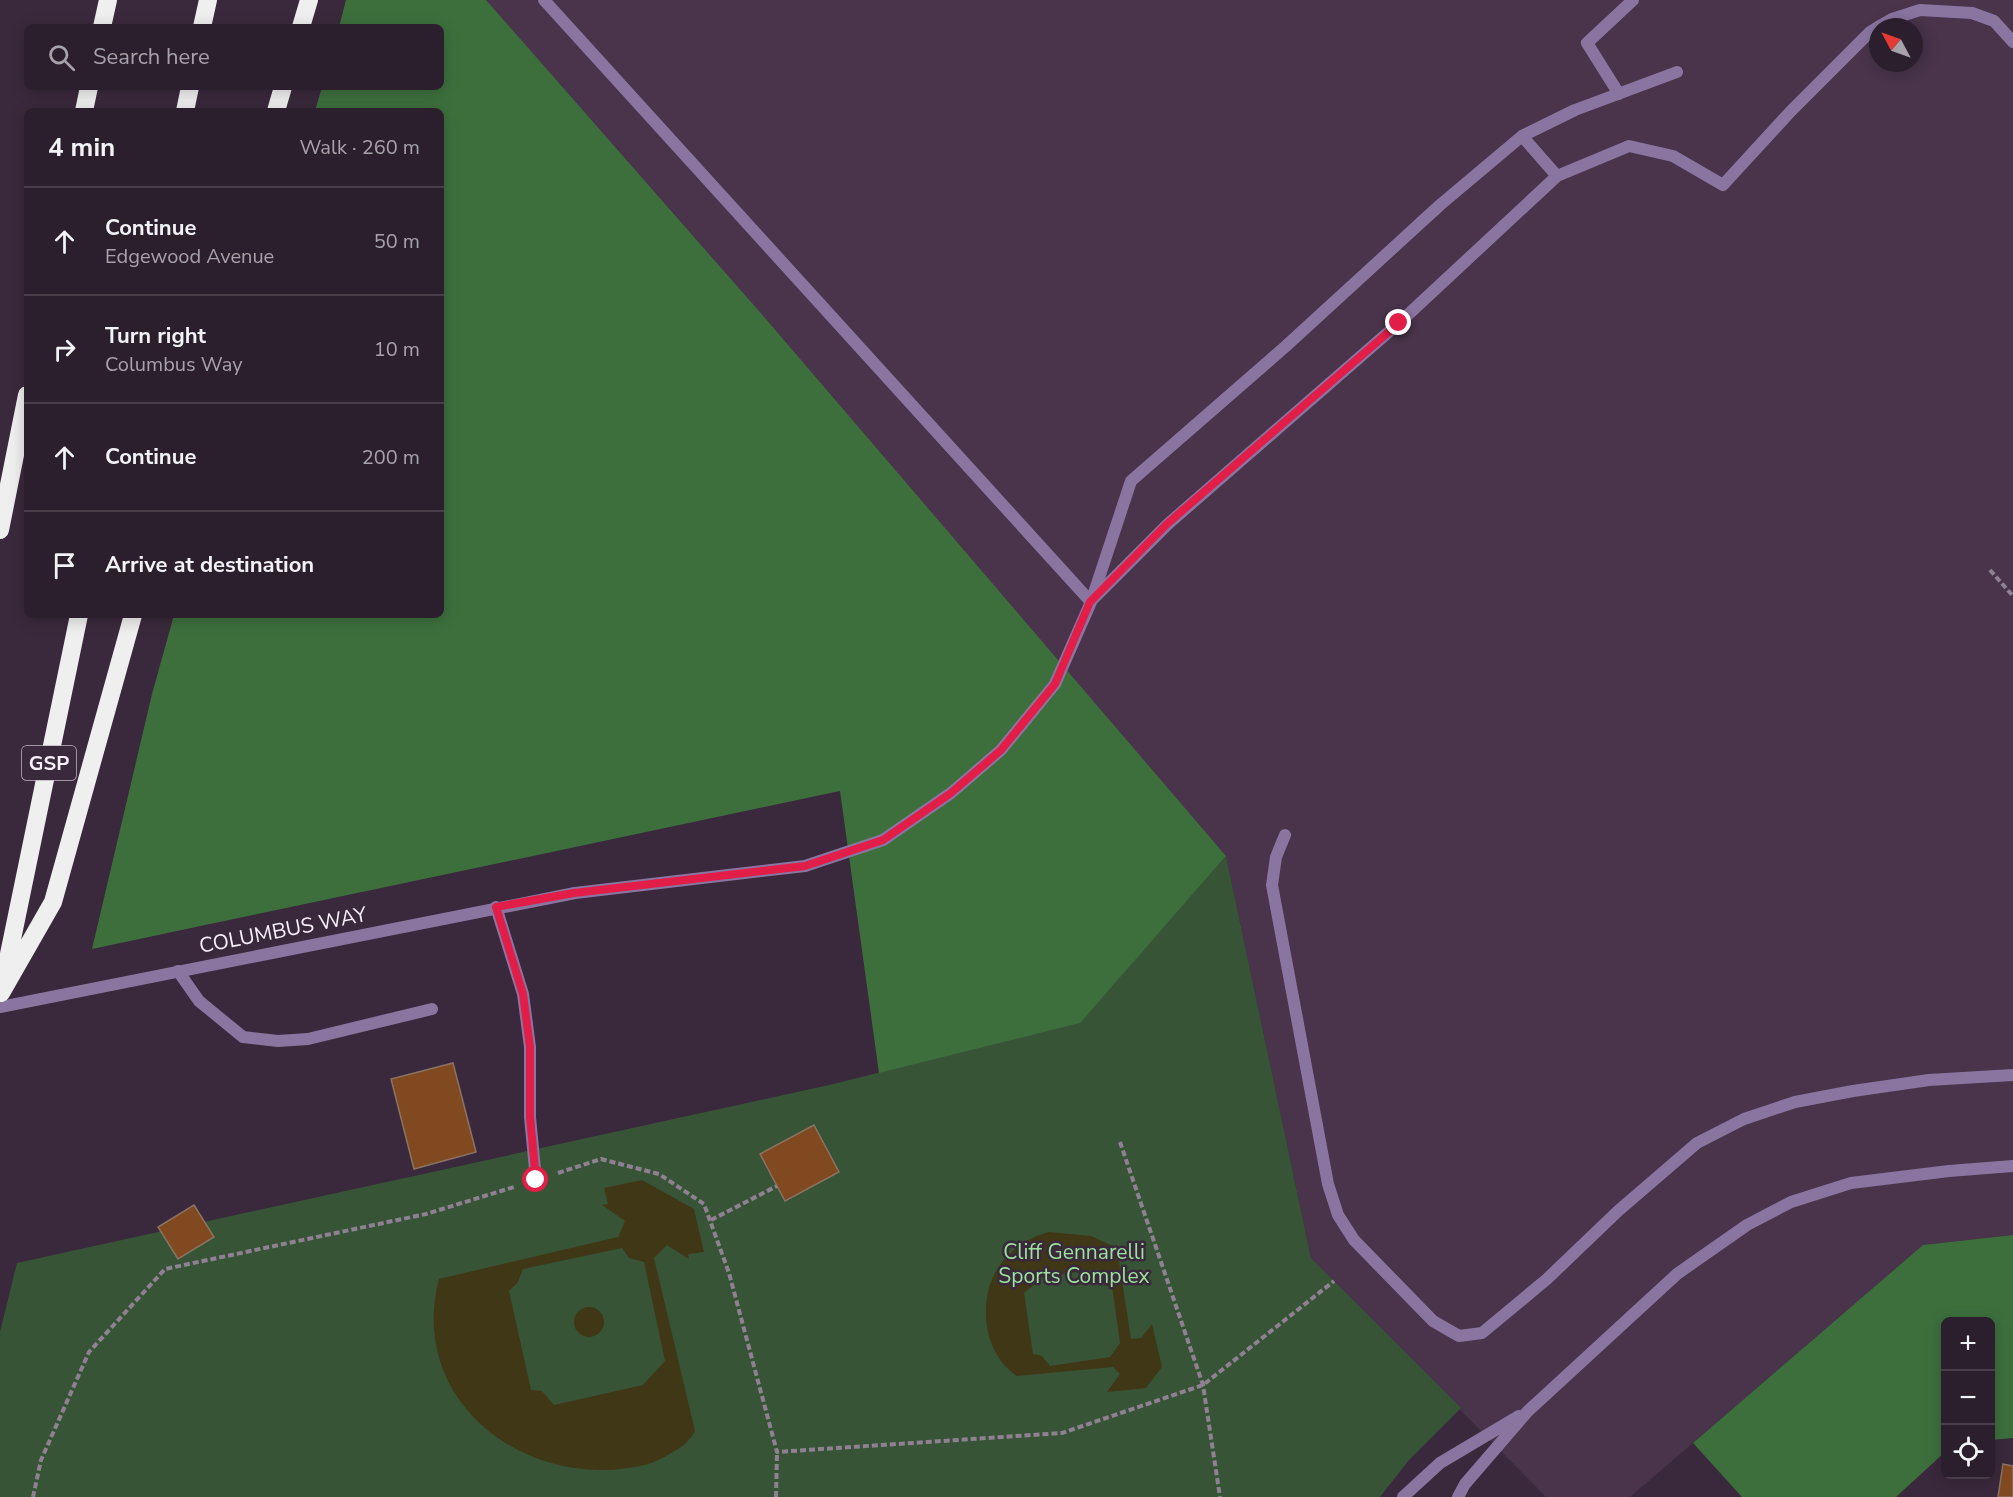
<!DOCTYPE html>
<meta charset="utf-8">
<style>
:root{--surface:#2c1f2d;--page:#342735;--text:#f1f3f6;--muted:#a6a2aa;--line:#483d49}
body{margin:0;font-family:"Nunito Sans",sans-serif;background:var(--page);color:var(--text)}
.controls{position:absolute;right:18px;bottom:18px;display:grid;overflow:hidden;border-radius:9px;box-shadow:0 3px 15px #0003}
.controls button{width:54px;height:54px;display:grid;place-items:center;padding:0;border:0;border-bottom:2px solid var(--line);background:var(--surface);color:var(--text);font:30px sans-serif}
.compass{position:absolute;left:1869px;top:18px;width:54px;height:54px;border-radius:50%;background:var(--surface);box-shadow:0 3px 15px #0003;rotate:311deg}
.stop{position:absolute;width:18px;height:18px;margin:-14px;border:4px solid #e11d48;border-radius:50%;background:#fff}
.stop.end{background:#e11d48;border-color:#fff;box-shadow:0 2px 6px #0008}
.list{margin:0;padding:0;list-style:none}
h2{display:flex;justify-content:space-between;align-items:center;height:78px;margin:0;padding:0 24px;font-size:26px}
h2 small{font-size:20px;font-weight:400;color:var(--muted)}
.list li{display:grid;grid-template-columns:39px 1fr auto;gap:18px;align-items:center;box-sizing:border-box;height:108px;padding:0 24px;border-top:2px solid var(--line)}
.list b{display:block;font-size:22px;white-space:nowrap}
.list p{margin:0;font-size:20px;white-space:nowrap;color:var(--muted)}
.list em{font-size:20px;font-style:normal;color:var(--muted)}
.icon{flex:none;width:33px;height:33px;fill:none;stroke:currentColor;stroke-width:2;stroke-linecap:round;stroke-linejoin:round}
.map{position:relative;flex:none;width:2013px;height:1497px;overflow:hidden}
.search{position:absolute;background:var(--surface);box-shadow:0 3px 15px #0003;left:24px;top:24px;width:420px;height:66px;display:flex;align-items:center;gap:15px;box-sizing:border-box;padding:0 21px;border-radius:9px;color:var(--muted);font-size:22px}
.panel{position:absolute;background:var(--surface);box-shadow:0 3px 15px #0003;left:24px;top:108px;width:420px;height:510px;border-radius:9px}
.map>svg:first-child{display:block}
.built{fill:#49344b;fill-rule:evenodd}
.green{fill:#375437}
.forest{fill:#3d6f3d}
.sand{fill:#403717;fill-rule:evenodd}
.building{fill:#814920;stroke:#8b7263;stroke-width:1.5}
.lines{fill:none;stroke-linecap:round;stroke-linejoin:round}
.path{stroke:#8f8191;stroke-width:4;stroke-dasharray:6 3;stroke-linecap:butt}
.service{stroke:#8a75a1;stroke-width:12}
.minor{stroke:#8a75a1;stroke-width:12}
.motorway{stroke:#efefef;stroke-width:18}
.route{stroke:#e11d48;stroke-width:8}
.labels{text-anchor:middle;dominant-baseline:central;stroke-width:5;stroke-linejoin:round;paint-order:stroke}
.shield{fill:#3a293c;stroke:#c0b4c2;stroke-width:1.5}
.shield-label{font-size:20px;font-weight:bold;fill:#f9effb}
.street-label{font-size:21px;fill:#f9effb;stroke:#3a293c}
.park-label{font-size:21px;fill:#9ae399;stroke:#3a293c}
</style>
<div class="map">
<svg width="2013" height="1497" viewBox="0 0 2013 1497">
<rect width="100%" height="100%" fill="#3a293c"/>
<path class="built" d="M 486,0 L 2013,0 L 2013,1235 L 1923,1245 L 1630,1497 L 1546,1497 L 1311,1258 L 1226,856 ZM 1878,27 L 1914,27 L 1914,63 L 1878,63 Z"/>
<path class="green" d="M 1226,856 L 1311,1258 L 1461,1408 L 1409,1460 L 1380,1497 L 0,1497 L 0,1332 L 17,1263 L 829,1085 L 1079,1023 Z"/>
<path class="forest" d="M 346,0 L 486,0 L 765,318 L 1226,856 L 1080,1023 L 879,1073 L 840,791 L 92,949 L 152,694 L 174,615 L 441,615 L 441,111 L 315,111 L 322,87 L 441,87 L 441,27 L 339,27 Z
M 2013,1235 L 2013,1438 L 1991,1440 L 1990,1322 L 1946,1322 L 1945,1452 L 1896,1497 L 1742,1497 L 1693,1443 L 1923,1245 Z"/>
<path class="sand" d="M 642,1180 L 694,1209 L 704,1252 L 688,1254 L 689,1259 L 667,1245 L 654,1258 L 695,1431 C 687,1447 668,1455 652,1463 C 532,1497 406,1404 439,1279 L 618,1237 L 625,1221 L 602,1205 L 608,1204 L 604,1188 ZM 622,1248 L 629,1258 L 644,1262 L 665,1361 L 643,1385 L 554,1405 L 542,1391 L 531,1390 L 509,1291 L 518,1282 L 523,1269 Z
M 1049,1232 L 1091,1236 L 1117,1248 L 1131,1339 L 1141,1338 L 1152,1324 L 1162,1367 L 1146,1388 L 1107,1392 L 1120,1374 L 1113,1367 L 1017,1376 C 983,1354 977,1300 998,1268 C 1009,1250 1029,1237 1049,1232 ZM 1099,1269 L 1111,1279 L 1120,1343 L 1110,1357 L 1050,1366 L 1042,1356 L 1033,1354 L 1024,1293 L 1034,1285 L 1037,1278 Z
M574 1322a15 15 0 1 1 30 0a15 15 0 1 1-30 0Z"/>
<path class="building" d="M 453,1063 L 476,1152 L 414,1169 L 391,1079 Z
M 814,1125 L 839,1172 L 785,1201 L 760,1154 Z
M 194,1205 L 214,1237 L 178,1259 L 158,1227 Z
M 2003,1464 L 2013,1466 L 2013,1497 L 1998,1497 Z"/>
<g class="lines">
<path class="path" d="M 1990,570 L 2013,596
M 1120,1142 L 1203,1385 L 1220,1497
M 558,1173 L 601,1159 L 659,1174 L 704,1204 L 729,1273 L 777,1452 L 1062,1433 L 1203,1385 L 1334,1281
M 711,1220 L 777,1186
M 33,1497 L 41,1460 L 89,1352 L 165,1269 L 426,1214 L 514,1187
M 776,1497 L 777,1452"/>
<path class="service" d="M 544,0 L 1091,602
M 1878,27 L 1892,19 L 1920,10 L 1972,13 L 1994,21 L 2013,42
M 1619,94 L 1587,43 L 1633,0
M 1522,136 L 1557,176 L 1629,146 L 1673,156 L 1723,185 L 1791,111 L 1870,32 L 1878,27
M 1093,599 L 1168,524 L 1399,323 L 1557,176
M 1285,835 L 1276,857 L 1272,885 L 1328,1184 L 1338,1215 L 1354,1240 L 1433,1321 L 1459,1336 L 1482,1333 L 1547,1279 L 1618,1211 L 1697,1143 L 1744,1119 L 1795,1102 L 1853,1091 L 1929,1080 L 2013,1075
M 575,893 L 805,866 L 883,840 L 951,793 L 1001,750 L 1055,684 L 1091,602 L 1131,481 L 1286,346 L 1440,205 L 1522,136 L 1575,110 L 1677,72
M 496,907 L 523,994 L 530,1047 L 530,1117 L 536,1180
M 178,971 L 199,1001 L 243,1037 L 278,1041 L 308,1039 L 432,1009"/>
<path class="minor" d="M 0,1007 L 575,893
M 1403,1497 L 1440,1463 L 1519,1416
M 1458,1497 L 1465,1484 L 1528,1411 L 1677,1274 L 1747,1225 L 1791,1202 L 1851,1183 L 1949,1171 L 2013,1166"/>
<path class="motorway" d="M 102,27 L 108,0
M 202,27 L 208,0
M 301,27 L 309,0
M 84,111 L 89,87
M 185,111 L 190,87
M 276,111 L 283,87
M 0,530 L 27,395
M 4,978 L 79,615
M 1,993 L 53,902 L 133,615"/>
</g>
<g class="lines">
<path class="route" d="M 536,1180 L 530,1117 L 530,1047 L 523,994 L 496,907 L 574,893 L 805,866 L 883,840 L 951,793 L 1001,750 L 1055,684 L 1090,602 L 1167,524 L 1399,323"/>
</g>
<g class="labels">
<rect class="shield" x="22" y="746" width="54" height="34" rx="4.5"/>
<g class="shield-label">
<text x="49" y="763">GSP</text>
</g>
<g class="street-label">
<text transform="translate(283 930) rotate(-11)">COLUMBUS WAY</text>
</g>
<g class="park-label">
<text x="1074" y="1252">Cliff Gennarelli<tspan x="1074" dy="24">Sports Complex</tspan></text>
</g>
</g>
</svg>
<div class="controls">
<button>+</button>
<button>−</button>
<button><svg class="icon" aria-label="locate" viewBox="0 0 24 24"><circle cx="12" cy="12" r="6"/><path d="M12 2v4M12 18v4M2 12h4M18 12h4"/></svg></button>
</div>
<svg class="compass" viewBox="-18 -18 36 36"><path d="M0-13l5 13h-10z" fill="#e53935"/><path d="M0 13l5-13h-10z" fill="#a6a2aa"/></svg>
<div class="stop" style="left:536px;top:1180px"></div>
<div class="stop end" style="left:1399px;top:323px"></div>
<div class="search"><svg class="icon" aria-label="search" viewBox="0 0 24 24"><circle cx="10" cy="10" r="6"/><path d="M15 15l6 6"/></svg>Search here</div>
<section class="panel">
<h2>4 min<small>Walk · 260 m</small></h2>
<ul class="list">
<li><svg class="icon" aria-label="ahead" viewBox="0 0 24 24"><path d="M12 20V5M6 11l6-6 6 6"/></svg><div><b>Continue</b><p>Edgewood Avenue</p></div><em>50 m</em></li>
<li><svg class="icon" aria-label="right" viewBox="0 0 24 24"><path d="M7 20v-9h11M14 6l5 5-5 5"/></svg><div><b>Turn right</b><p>Columbus Way</p></div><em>10 m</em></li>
<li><svg class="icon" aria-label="ahead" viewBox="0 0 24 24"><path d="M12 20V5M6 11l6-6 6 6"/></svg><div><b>Continue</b></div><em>200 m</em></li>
<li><svg class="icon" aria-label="arrive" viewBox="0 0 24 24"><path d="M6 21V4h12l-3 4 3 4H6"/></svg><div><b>Arrive at destination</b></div></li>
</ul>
</section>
</div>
